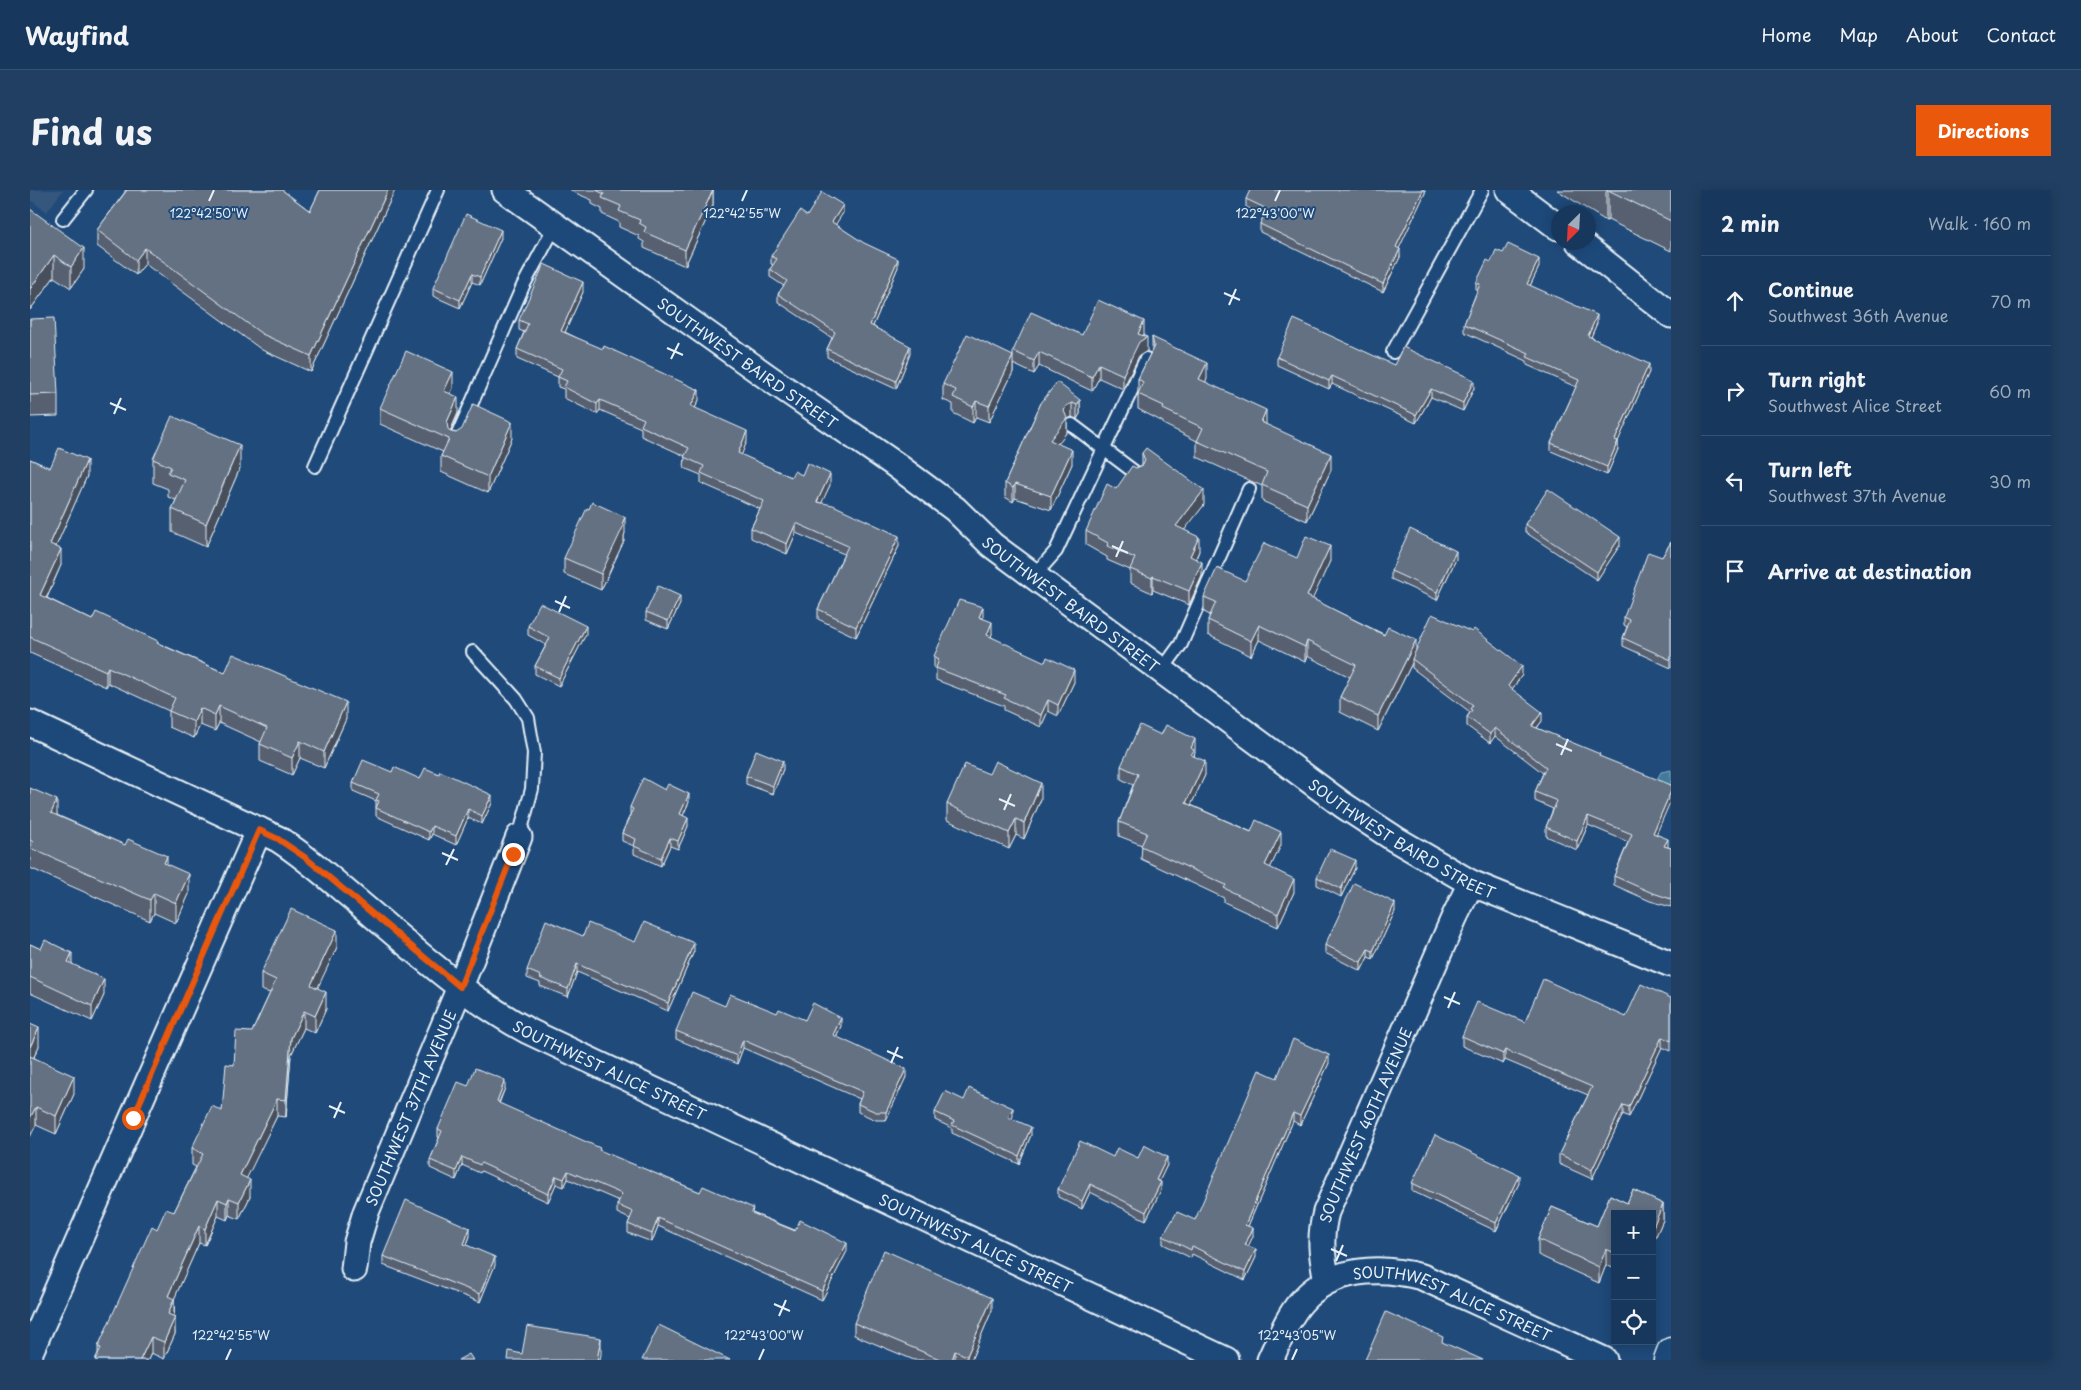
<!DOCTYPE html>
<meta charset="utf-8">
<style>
:root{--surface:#17385c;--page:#203f62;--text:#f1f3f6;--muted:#9eacbb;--line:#365272;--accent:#ea580c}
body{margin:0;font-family:"Playpen Sans",sans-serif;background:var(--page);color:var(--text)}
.controls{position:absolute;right:15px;bottom:15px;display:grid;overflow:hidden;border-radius:0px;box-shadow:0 2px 12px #0003}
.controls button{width:45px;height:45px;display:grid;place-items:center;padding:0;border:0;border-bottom:1px solid var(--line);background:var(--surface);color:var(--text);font:25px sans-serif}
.compass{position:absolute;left:1521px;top:15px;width:45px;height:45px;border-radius:50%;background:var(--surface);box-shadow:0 2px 12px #0003;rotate:204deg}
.stop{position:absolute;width:15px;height:15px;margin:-11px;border:4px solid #ea580c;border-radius:50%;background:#fff}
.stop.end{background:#ea580c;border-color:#fff;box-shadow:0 1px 5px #0008}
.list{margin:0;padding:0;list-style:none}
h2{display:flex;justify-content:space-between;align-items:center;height:65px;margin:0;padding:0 20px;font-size:21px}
h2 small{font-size:16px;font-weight:400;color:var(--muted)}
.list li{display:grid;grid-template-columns:32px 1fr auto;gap:15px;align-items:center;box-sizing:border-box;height:90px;padding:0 20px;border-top:1px solid var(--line)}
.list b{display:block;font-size:19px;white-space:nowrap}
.list p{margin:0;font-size:16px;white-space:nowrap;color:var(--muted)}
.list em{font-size:16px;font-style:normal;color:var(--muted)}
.icon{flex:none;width:28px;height:28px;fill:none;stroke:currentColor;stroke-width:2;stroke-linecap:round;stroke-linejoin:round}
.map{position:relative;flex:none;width:1641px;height:1170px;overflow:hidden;border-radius:0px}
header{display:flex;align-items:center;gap:30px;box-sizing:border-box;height:70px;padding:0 25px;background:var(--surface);border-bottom:1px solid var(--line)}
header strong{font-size:24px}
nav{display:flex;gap:28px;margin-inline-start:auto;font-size:18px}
.intro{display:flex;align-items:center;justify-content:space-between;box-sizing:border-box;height:120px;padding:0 30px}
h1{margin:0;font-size:35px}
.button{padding:12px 22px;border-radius:0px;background:var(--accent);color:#fff;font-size:18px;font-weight:700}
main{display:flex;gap:30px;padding:0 30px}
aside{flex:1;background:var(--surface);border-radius:0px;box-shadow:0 2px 12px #0003}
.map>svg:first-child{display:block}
.built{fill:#34567d}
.water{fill:#427a9b;stroke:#84aac0}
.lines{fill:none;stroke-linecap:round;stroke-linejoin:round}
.service-casing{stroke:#e8f1f8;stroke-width:16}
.minor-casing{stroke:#e8f1f8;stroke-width:29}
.tertiary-casing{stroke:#e8f1f8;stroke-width:31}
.service{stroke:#1f4a7a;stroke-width:12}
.minor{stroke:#1f4a7a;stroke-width:25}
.tertiary{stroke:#1f4a7a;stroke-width:28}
.wall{fill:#566171;stroke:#e8f1f8}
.shaded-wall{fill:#464f5c;stroke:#e8f1f8}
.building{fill:#647183;stroke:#e8f1f8}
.route{stroke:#ea580c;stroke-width:6}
.ticks{fill:none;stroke:#e8f1f8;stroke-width:2}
.labels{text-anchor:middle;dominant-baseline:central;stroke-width:4;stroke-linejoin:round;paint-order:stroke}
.street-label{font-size:15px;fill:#e8f1f8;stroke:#1f4a7a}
.ticks-label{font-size:12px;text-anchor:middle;fill:#e8f1f8;stroke:#1f4a7a;stroke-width:4;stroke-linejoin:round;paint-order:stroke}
</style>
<header>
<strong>Wayfind</strong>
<nav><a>Home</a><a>Map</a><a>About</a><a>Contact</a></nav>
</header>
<div class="intro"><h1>Find us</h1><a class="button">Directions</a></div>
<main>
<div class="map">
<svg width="1641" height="1170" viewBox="0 0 1641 1170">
<rect width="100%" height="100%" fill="#1f4a7a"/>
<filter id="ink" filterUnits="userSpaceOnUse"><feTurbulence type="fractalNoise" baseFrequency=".02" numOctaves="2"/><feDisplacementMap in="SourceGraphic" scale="10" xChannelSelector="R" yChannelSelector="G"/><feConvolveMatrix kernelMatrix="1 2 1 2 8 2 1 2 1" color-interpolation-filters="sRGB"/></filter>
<g filter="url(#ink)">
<path class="built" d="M 0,0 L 33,0 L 17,22 L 0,10 Z"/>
<path class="water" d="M 1641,580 L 1641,600 L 1627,589 L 1631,582 Z"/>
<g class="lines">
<g class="service-casing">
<path id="service" d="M 33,29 L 56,0
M 1363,162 L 1452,0
M 1042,235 L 1107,284
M 425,251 L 493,96 L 525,36
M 285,276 L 408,0
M 1004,386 L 1026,361 L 1116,169
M 443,462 L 486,509 L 498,528 L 504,563 L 502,599 L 489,647
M 1132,480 L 1151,454 L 1219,299"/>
</g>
<g class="minor-casing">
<g id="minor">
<path id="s1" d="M 475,0 L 739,188 L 863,273 L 925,319 L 962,355 L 1313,615 L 1365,649 L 1441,693 L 1641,774"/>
<path d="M 1479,0 L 1528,37"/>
<path d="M 1549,52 L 1641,125"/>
<path id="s2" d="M 0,533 L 248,649 C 273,665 295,684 317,703 C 375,751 431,805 498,841 L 1196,1170"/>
<path id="s3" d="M 324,1079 L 327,1052 L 336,1022 L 430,797 L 489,647"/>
<path id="s4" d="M 1297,1091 C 1292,1066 1289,1048 1296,1022 L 1424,728 L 1441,693"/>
<path d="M 0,1162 L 229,640"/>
<path id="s5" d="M 1240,1170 C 1249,1151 1257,1128 1271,1112 C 1302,1077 1350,1076 1392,1087 L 1574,1170"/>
</g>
</g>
<g class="tertiary-casing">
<path id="tertiary" d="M 1638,1170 L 1641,1162"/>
</g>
<use href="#service" class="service"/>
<use href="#minor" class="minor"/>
<use href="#tertiary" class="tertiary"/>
</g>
<path class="wall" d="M 95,0 L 252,0 L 280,21 L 290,0 L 365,0 L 281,182 L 232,160 L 115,74 L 106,85 L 67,56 L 67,40 L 95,2 Z
M 541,0 L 683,0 L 683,15 L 655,76 L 614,58 L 614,52 L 609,49 L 609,46 L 589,37 L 589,32 L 572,24 L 572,19 L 562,14 L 562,10 L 541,1 Z
M 1395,0 L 1395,3 L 1369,58 L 1370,67 L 1353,102 L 1230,42 L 1230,34 L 1234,25 L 1216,17 L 1216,9 Z
M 1527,0 L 1641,0 L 1641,61 L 1578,30 L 1576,31 Z
M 0,19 L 54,79 L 41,98 L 24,87 L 0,120 Z
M 813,23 L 805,34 L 868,77 L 843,136 L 880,164 L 866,199 L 797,167 L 797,159 L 802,148 L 748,112 L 748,104 L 754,96 L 740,87 L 740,79 L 743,75 L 741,74 L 741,66 L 777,26 Z
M 471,48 L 450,95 L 442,92 L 430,118 L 403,106 L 403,98 Z
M 1509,77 L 1500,96 L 1567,133 L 1561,147 L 1619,182 L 1588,251 L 1588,259 L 1577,285 L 1521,261 L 1521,253 L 1546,197 L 1497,175 L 1497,171 L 1434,142 L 1434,134 L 1447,101 L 1446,101 L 1446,93 Z
M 553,102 L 535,142 L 669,210 L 665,218 L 717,251 L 711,265 L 761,287 L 772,285 L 800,295 L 791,313 L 869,356 L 826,447 L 788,429 L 788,419 L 814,364 L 766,343 L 757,364 L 721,348 L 721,338 L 730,319 L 671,293 L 671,285 L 654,278 L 655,266 L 611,246 L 611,238 L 570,220 L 567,224 L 534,208 L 534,199 L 528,197 L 528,187 L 487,169 L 487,159 L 494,142 L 489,140 L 489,130 Z
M 0,129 L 28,204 L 28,226 L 0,227 Z
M 1114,144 L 1113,146 L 1117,161 L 1109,166 L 1093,199 L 1069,188 L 1062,201 L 1009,176 L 1004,184 L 983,174 L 983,182 L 959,232 L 946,227 L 943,233 L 923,223 L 923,214 L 913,210 L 913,194 L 983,166 L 983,161 L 1052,145 Z
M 1122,147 L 1177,189 L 1175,192 L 1301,280 L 1277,331 L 1232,311 L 1232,296 L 1167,267 L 1167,251 L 1133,234 L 1133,232 L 1108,219 L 1108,189 L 1122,160 Z
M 1247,167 L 1364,175 L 1444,198 L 1433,221 L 1401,207 L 1386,233 L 1302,194 L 1299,199 L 1247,175 Z
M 423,198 L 420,204 L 428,223 L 420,241 L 421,242 L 482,248 L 458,303 L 411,282 L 411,266 L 413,262 L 350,234 L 350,218 Z
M 1050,210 L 1050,224 L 1047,229 L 1042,227 L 1037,229 L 1037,242 L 1028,253 L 1042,274 L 1021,320 L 985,308 L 983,312 L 975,307 L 975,293 L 1011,213 Z
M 1112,263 L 1174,315 L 1154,340 L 1169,361 L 1166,369 L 1172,386 L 1159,415 L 1123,400 L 1122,403 L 1100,393 L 1100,380 L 1077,370 L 1077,367 L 1056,355 L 1056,341 L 1086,299 L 1106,278 L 1112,275 Z
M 0,269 L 20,278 L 57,286 L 26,356 L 31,375 L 17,408 L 62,430 L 128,453 L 195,483 L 316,529 L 294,578 L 270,568 L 262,585 L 230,571 L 230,554 L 231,552 L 189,533 L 185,541 L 170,535 L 164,548 L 139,537 L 139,521 L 78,493 L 76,497 L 0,463 Z
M 123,269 L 210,278 L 176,357 L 142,342 L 142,319 L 146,310 L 138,307 L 138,299 L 123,293 Z
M 1495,334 L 1590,355 L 1567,390 L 1495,342 Z
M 595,343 L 594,346 L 594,351 L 571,400 L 534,384 L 534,368 Z
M 1641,352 L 1641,478 L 1593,456 L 1593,448 L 1597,437 L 1594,435 L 1594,427 L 1632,367 Z
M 1426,369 L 1407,410 L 1361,389 L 1361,381 Z
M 1300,371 L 1282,409 L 1386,460 L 1492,485 L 1482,499 L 1512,531 L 1507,538 L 1570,566 L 1627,644 L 1638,657 L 1641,658 L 1641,717 L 1620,711 L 1584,695 L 1584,686 L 1598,652 L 1558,635 L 1547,660 L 1516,646 L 1516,637 L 1523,619 L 1505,611 L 1505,602 L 1513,583 L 1465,546 L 1460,553 L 1437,536 L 1437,527 L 1440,522 L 1382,478 L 1382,473 L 1348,541 L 1310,522 L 1310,507 L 1320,487 L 1277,466 L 1275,472 L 1229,450 L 1221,466 L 1178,445 L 1178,430 L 1180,425 L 1174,422 L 1174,407 L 1215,391 Z
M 650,414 L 638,439 L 616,430 L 616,422 Z
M 953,428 L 962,444 L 961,447 L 1044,492 L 1028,526 L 1018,521 L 1011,537 L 974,520 L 974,516 L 906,490 L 906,479 L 904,478 L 904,466 Z
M 498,436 L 556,444 L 529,496 L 505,484 L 505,476 L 516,455 L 498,445 Z
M 1165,562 L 1164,567 L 1175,585 L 1161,615 L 1251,655 L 1240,678 L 1264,702 L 1248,737 L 1194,712 L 1194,708 L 1111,669 L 1112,655 L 1089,646 L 1089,632 L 1103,595 L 1091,589 L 1091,576 Z
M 753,579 L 743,604 L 716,594 L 716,586 Z
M 362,582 L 390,589 L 462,613 L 452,634 L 438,628 L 426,655 L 402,644 L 399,650 L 346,626 L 346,611 L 323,601 L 323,593 Z
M 959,584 L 1011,609 L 994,649 L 986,645 L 979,659 L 917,630 L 917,614 Z
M 0,598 L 27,625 L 137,674 L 159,704 L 146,733 L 124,723 L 120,731 L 0,678 Z
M 635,600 L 659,612 L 653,625 L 658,636 L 648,659 L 640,656 L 631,676 L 604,664 L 604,656 L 592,651 L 592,643 L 600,625 L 600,617 Z
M 1325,678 L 1311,707 L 1287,695 L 1287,687 Z
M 1365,721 L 1343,769 L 1338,767 L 1331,781 L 1295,763 L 1295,755 Z
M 553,746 L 664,761 L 638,821 L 547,782 L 538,807 L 510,796 L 510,793 L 497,788 L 497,780 Z
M 0,754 L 42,774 L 74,805 L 62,831 L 0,803 Z
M 307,757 L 287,798 L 296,819 L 285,843 L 274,838 L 261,865 L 256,927 L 247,926 L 216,988 L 220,1007 L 209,1029 L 199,1025 L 197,1030 L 188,1026 L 175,1055 L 169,1053 L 144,1109 L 145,1144 L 134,1169 L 121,1163 L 118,1170 L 65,1170 L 68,1163 L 68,1157 L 127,1039 L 144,1022 L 166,977 L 162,975 L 162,958 L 192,921 L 204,875 L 222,842 L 240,803 L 231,800 L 231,783 Z
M 1641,808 L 1641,861 L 1632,857 L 1599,927 L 1593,924 L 1562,989 L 1529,974 L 1529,964 L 1558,905 L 1475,870 L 1473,874 L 1432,856 L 1432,846 L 1495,832 L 1596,827 Z
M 695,816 L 811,836 L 806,847 L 876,887 L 856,930 L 846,930 L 828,922 L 828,914 L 830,909 L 713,858 L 707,874 L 646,849 L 646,841 Z
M 0,834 L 9,856 L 4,867 L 44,904 L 26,944 L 6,935 Z
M 1299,873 L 1270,935 L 1263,931 L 1218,1036 L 1223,1046 L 1218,1056 L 1226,1067 L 1215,1090 L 1162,1064 L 1161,1068 L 1133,1054 L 1133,1046 L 1165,1030 L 1247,888 Z
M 438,896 L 475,898 L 469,914 L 570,961 L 670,1002 L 817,1061 L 792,1110 L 628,1036 L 622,1052 L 598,1043 L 598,1034 L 600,1029 L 587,1023 L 587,1015 L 589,1011 L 538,989 L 534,997 L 526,994 L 518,1012 L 451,981 L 450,983 L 432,975 L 426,990 L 400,978 L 400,970 L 409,948 L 408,947 L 408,939 Z
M 934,910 L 983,926 L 981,929 L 1001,945 L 989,974 L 922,943 L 922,938 L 905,930 L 905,922 Z
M 1083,967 L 1108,968 L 1137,975 L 1129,991 L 1131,1000 L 1116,1030 L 1060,1002 L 1052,1019 L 1028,1007 L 1028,999 Z
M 1382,993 L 1489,993 L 1466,1041 L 1382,1001 Z
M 1603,1000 L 1633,1014 L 1633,1030 L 1622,1055 L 1622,1024 L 1585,1024 L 1585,1079 L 1576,1075 L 1569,1093 L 1508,1065 L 1508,1049 L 1522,1017 L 1567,1036 L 1580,1005 L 1597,1013 Z
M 440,1046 L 437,1055 L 465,1075 L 450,1112 L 353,1075 L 353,1066 Z
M 962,1120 L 941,1170 L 884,1170 L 824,1145 L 824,1133 Z"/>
<path class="shaded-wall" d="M 358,0 L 365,0 L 281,182 L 281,166 Z
M 683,0 L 683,15 L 655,76 L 655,60 Z
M 1393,0 L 1395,0 L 1395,3 L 1366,65 L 1366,57 Z
M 1578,0 L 1578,30 L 1576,31 L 1576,2 Z
M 813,15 L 813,23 L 802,40 L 802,32 Z
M 471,40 L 471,48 L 450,95 L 450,87 Z
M 54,58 L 54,79 L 41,98 L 41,77 Z
M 115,58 L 115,74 L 106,85 L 106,70 Z
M 1370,59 L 1370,67 L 1353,102 L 1353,94 Z
M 24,65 L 24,87 L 0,120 L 0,99 Z
M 868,69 L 868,77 L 840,143 L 840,135 Z
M 1509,69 L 1509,77 L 1497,102 L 1497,94 Z
M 442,84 L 442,92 L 430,118 L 430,110 Z
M 553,92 L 553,102 L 531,151 L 531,141 Z
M 1567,125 L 1567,133 L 1558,154 L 1558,146 Z
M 1114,131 L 1114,144 L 1111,150 L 1117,147 L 1117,161 L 1109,166 L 1093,199 L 1093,185 L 1108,144 Z
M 880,156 L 880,164 L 866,199 L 866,191 Z
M 1009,162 L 1009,176 L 1004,184 L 1004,171 Z
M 983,166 L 983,182 L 959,232 L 959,216 Z
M 1177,173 L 1177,189 L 1169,205 L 1169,189 Z
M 1069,174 L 1069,188 L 1062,201 L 1062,187 Z
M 1619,174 L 1619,182 L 1585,258 L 1585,250 Z
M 423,182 L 423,198 L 414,217 L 414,201 Z
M 1302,186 L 1302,194 L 1299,199 L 1299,191 Z
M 1444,190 L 1444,198 L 1433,221 L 1433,213 Z
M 1401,199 L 1401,207 L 1386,233 L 1386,225 Z
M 669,200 L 669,210 L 661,226 L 661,216 Z
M 428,207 L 428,223 L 417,248 L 417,232 Z
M 570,210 L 570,220 L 567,224 L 567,214 Z
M 1050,210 L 1050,224 L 1047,229 L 1047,215 Z
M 946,211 L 946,227 L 943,233 L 943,217 Z
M 1042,213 L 1042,227 L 1037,229 L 1037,242 L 1020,264 L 1020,250 L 1036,216 Z
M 1236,220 L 1236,236 L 1231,232 Z
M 482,232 L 482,248 L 458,303 L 458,287 Z
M 717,241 L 717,251 L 708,274 L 708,263 Z
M 1588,251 L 1588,259 L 1577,285 L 1577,277 Z
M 210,255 L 210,278 L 176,357 L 176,334 Z
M 1042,260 L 1042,274 L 1021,320 L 1021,306 Z
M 1301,264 L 1301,280 L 1277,331 L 1277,315 Z
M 57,270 L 57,286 L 20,370 L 20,354 Z
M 800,284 L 800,295 L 787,323 L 787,312 Z
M 985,294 L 985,308 L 983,312 L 983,298 Z
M 1174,300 L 1174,315 L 1146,351 L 1146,336 Z
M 595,327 L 595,343 L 594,346 L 594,351 L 571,400 L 571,384 Z
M 766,333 L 766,343 L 757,364 L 757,354 Z
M 869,346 L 869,356 L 826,447 L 826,437 Z
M 1169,347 L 1169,361 L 1160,381 L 1160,366 Z
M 1590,347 L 1590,355 L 1567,390 L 1567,382 Z
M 1300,356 L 1300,371 L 1277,421 L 1277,406 Z
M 31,359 L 31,375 L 10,422 L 10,405 Z
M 1426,361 L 1426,369 L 1407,410 L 1407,402 Z
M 1172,372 L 1172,386 L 1159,415 L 1159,401 Z
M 1123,386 L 1123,400 L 1122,403 L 1122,388 Z
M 650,406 L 650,414 L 638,439 L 638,431 Z
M 953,417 L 953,429 L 949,427 Z
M 962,432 L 962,444 L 957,457 L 957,445 Z
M 1229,435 L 1229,450 L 1221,466 L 1221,451 Z
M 556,436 L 556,444 L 529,496 L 529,488 Z
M 1386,450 L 1386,465 L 1382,469 L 1382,473 L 1348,541 L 1348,526 Z
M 1277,451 L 1277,466 L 1275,472 L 1275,457 Z
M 1492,476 L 1492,485 L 1478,505 L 1478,496 Z
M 78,477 L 78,493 L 76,497 L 76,481 Z
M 1044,480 L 1044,492 L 1028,526 L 1028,515 Z
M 1018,510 L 1018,521 L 1011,537 L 1011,525 Z
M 316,512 L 316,529 L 294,578 L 294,562 Z
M 189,516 L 189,533 L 185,541 L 185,525 Z
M 170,518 L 170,535 L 164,548 L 164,532 Z
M 1512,522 L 1512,531 L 1502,544 L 1502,536 Z
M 1465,538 L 1465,546 L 1460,553 L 1460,544 Z
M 1165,549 L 1165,562 L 1164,565 L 1164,573 L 1161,579 L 1161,558 Z
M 270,551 L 270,568 L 262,585 L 262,568 Z
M 753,571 L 753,579 L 743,604 L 743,596 Z
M 1175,571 L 1175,585 L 1156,626 L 1156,613 Z
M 1011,593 L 1011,609 L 994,649 L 994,633 Z
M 1641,601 L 1641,610 L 1623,652 L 1623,643 Z
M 659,604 L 659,612 L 650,632 L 650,624 Z
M 462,605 L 462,613 L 452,634 L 452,626 Z
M 27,610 L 27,630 L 21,623 Z
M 438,619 L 438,628 L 426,655 L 426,646 Z
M 1558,626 L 1558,635 L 1547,660 L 1547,651 Z
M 658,628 L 658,636 L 648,659 L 648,651 Z
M 986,629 L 986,645 L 979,659 L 979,643 Z
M 402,636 L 402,644 L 399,650 L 399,642 Z
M 1251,642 L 1251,655 L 1235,689 L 1235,675 Z
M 640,648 L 640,656 L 631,676 L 631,668 Z
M 1638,649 L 1638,658 L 1634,656 Z
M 137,666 L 137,686 L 134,673 Z
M 1325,670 L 1325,678 L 1311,707 L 1311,699 Z
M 159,684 L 159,704 L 146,733 L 146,713 Z
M 1264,689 L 1264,702 L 1248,737 L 1248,724 Z
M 124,703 L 124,723 L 120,731 L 120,710 Z
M 1365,713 L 1365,721 L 1343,769 L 1343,761 Z
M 307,740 L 307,757 L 281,812 L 281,795 Z
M 664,753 L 664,761 L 638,821 L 638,813 Z
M 1338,759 L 1338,767 L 1331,781 L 1331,772 Z
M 42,763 L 42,779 L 38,772 Z
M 547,774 L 547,782 L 538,807 L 538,799 Z
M 74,789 L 74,805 L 62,831 L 62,816 Z
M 296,802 L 296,819 L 285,843 L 285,826 Z
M 274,821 L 274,838 L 261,865 L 256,927 L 256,910 L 261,848 Z
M 811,828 L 811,836 L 803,853 L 803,845 Z
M 9,838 L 9,856 L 0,875 L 0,857 Z
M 1632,847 L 1632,857 L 1599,927 L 1599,917 Z
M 713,850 L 713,858 L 707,874 L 707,866 Z
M 1475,860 L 1475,870 L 1473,874 L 1473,864 Z
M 1299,865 L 1299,873 L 1270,935 L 1270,926 Z
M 876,879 L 876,887 L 856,930 L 856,922 Z
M 44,886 L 44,904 L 26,944 L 26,926 Z
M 475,890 L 475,898 L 469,912 L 469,920 L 467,911 Z
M 247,909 L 247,926 L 210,1002 L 210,985 Z
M 1593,915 L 1593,924 L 1562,989 L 1562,980 Z
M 6,917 L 6,935 L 0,947 L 0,928 Z
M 983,918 L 983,926 L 978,935 L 978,927 Z
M 1263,923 L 1263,931 L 1215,1043 L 1215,1035 Z
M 1001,937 L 1001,945 L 989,974 L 989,966 Z
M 432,967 L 432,975 L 426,990 L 426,981 Z
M 1137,967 L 1137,975 L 1126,998 L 1126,990 Z
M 538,981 L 538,989 L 534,997 L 534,989 Z
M 1489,985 L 1489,993 L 1466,1041 L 1466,1033 Z
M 526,986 L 526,994 L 518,1012 L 518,1004 Z
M 220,990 L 220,1007 L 209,1029 L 209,1012 Z
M 1131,992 L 1131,1000 L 1116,1030 L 1116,1022 Z
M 1060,994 L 1060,1002 L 1052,1019 L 1052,1011 Z
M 199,1008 L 199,1025 L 197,1030 L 197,1013 Z
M 188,1009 L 188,1026 L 175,1055 L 175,1039 Z
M 1633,1014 L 1633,1030 L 1622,1055 L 1622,1039 Z
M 628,1028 L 628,1036 L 622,1052 L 622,1044 Z
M 169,1036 L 169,1053 L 138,1123 L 138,1106 Z
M 440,1038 L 440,1046 L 434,1062 L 434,1054 Z
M 1223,1038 L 1223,1046 L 1215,1063 L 1215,1055 Z
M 817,1053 L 817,1061 L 792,1110 L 792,1101 Z
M 1226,1059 L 1226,1067 L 1215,1090 L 1215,1082 Z
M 1576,1059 L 1576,1075 L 1569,1093 L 1569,1077 Z
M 465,1067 L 465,1075 L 450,1112 L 450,1104 Z
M 962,1108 L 962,1120 L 941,1170 L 937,1170 L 937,1166 Z
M 144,1109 L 144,1126 L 138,1141 L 138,1124 Z
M 145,1127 L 145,1144 L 134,1169 L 134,1152 Z
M 121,1147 L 121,1163 L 118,1170 L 110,1170 Z
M 571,1148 L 571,1164 L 570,1170 L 567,1170 Z
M 925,1161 L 925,1170 L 922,1170 Z"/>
<path class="building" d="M 97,0 L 252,0 L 280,21 L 290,0 L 358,0 L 281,166 L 232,144 L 115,58 L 106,70 L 67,40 Z
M 566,0 L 683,0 L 655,60 L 614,42 L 616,37 L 609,33 L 610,30 L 589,21 L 591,16 L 572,8 L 574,4 Z
M 1220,0 L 1393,0 L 1366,57 L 1370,59 L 1353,94 L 1230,34 L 1237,19 L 1216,9 Z
M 1578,0 L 1641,0 L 1641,31 Z
M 792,2 L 813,15 L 802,32 L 834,53 L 868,69 L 840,135 L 880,156 L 866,191 L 797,159 L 805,142 L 748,104 L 757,91 L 740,79 L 747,69 L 741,66 L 770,21 L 777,26 Z
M 0,19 L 54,58 L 41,77 L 24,65 L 0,99 Z
M 436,24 L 471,40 L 450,87 L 442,84 L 430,110 L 403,98 Z
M 1478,54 L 1509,69 L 1497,94 L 1567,125 L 1558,146 L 1619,174 L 1585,250 L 1588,251 L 1577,277 L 1521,253 L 1549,190 L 1497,167 L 1499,163 L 1434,134 L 1450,94 L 1446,93 L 1457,70 L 1461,72 L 1466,60 L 1473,63 Z
M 514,74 L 553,92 L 531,141 L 573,159 L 574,156 L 669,200 L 661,216 L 717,241 L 708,263 L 761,287 L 764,281 L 772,285 L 777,273 L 800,284 L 787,312 L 803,315 L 869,346 L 826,437 L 788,419 L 818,356 L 766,333 L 757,354 L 721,338 L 734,311 L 671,283 L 674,276 L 654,267 L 659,258 L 611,236 L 614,229 L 570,210 L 567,214 L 534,197 L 537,191 L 528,187 L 532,179 L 487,159 L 498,134 L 489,130 Z
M 1068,110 L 1114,131 L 1108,144 L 1117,147 L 1109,152 L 1093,185 L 1069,174 L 1062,187 L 1009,162 L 1004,171 L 983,161 L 1001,122 L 1052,145 Z
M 24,128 L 28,204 L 0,205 L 0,129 Z
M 1264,129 L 1364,175 L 1373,157 L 1444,190 L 1433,213 L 1401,199 L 1386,225 L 1302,186 L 1299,191 L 1247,167 Z
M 937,144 L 983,166 L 959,216 L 946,211 L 943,217 L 923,207 L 926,200 L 913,194 Z
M 1122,147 L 1177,173 L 1169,189 L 1236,220 L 1231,232 L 1301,264 L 1277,315 L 1232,295 L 1237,282 L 1167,251 L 1173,238 L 1133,219 L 1134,216 L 1108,204 L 1113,192 L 1108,189 L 1124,156 Z
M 376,161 L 423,182 L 414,201 L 428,207 L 417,232 L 418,239 L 421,242 L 426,243 L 432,239 L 443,214 L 482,232 L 458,287 L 411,266 L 419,249 L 350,218 Z
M 1027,192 L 1050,210 L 1047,215 L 1042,213 L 1036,216 L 1034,221 L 1037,228 L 1020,250 L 1042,260 L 1021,306 L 985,294 L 983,298 L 975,293 L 1011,213 Z
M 142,226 L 210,255 L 176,334 L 142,319 L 155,290 L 138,283 L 141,277 L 123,269 Z
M 29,258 L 57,270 L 20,354 L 31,359 L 10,405 L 62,430 L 66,422 L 128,451 L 127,453 L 195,483 L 203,464 L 316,512 L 294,562 L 270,551 L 262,568 L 230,554 L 237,538 L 189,516 L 185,525 L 170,518 L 164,532 L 139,521 L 145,508 L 78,477 L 76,481 L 0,447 L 0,269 L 20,278 Z
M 1116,258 L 1174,300 L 1146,336 L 1169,347 L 1160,366 L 1172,372 L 1159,401 L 1123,386 L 1122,388 L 1100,379 L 1105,368 L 1077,356 L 1078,353 L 1056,341 L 1077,294 L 1086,299 L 1102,276 L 1106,278 L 1113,275 L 1115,270 L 1112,263 Z
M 1518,299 L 1590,347 L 1567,382 L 1495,334 Z
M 562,312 L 595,327 L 592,334 L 594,335 L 571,384 L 534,368 L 557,318 L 559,319 Z
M 1380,339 L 1426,361 L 1407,402 L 1361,381 Z
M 1276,346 L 1300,356 L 1277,406 L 1354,445 L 1358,437 L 1386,450 L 1348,526 L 1310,507 L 1326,475 L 1277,451 L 1275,457 L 1229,435 L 1221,451 L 1178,430 L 1186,412 L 1174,407 L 1187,378 L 1215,391 L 1234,353 L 1267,368 Z
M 1641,352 L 1641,470 L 1593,448 L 1600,430 L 1594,427 L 1618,362 L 1632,367 Z
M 628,396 L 650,406 L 638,431 L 616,422 Z
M 929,410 L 953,417 L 949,427 L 962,432 L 957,445 L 1015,472 L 1017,467 L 1044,480 L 1028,515 L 1018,510 L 1011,525 L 974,508 L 976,505 L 906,478 L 909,469 L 904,466 Z
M 510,413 L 556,436 L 529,488 L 505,476 L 520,448 L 498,436 Z
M 1402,424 L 1442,442 L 1444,439 L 1492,476 L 1478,496 L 1512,522 L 1502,536 L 1570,564 L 1569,566 L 1641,595 L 1641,601 L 1623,643 L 1638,649 L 1634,656 L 1641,658 L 1641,709 L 1620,702 L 1584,686 L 1602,644 L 1558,626 L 1547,651 L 1516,637 L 1527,611 L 1505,602 L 1516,577 L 1465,538 L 1460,544 L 1437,527 L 1442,520 L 1440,519 L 1443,515 L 1382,469 Z
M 1110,535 L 1131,545 L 1136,535 L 1165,549 L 1161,558 L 1164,560 L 1161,565 L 1175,571 L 1156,613 L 1221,642 L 1226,630 L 1251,642 L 1235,675 L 1264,689 L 1248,724 L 1194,698 L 1196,695 L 1111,656 L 1117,643 L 1089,632 L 1108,584 L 1091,576 Z
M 726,560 L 753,571 L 743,596 L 716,586 Z
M 333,570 L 362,582 L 364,577 L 390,589 L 395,578 L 409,584 L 410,581 L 462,605 L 452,626 L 438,619 L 426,646 L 402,636 L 399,642 L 346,618 L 349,611 L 346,610 L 349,604 L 323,593 Z
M 965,571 L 1011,593 L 994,633 L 986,629 L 979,643 L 917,614 L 935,574 L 959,584 Z
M 613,588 L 635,600 L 638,594 L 659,604 L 650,624 L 658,628 L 648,651 L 640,648 L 631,668 L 604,656 L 606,649 L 592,643 L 603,619 L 600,617 Z
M 0,598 L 27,610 L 21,623 L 95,655 L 98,649 L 137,666 L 134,673 L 159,684 L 146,713 L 124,703 L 120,710 L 0,658 L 3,652 L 0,650 Z
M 1300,659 L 1325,670 L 1311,699 L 1287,687 Z
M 1324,693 L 1365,713 L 1343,761 L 1338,759 L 1331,772 L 1295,755 Z
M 261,719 L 307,740 L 281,795 L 296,802 L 285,826 L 274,821 L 261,848 L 256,910 L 247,909 L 210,985 L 220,990 L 209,1012 L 199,1008 L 197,1013 L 188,1009 L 175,1039 L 169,1036 L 138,1106 L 144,1109 L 138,1124 L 145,1127 L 134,1152 L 121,1147 L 110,1170 L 65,1170 L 71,1158 L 68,1157 L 122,1036 L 127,1039 L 136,1019 L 144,1022 L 173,964 L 162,958 L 182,916 L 192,921 L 196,874 L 204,875 L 206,841 L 222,842 L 246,790 L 231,783 Z
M 516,730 L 553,746 L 558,733 L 605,752 L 614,732 L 664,753 L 638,813 L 547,774 L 538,799 L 510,788 L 511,786 L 497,780 Z
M 15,750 L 42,763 L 38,772 L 74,789 L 62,816 L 0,787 L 0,754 L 11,759 Z
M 1513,789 L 1596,827 L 1611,794 L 1641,808 L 1641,851 L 1632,847 L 1599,917 L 1593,915 L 1562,980 L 1529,964 L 1562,897 L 1475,860 L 1473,864 L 1432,846 L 1447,812 L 1495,832 Z
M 662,802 L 695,816 L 700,804 L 747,823 L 749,819 L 775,830 L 783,813 L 811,828 L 803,845 L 876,879 L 856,922 L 846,922 L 828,914 L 833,902 L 713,850 L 707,866 L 646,841 Z
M 0,834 L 9,838 L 0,857 Z
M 1263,849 L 1299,865 L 1270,926 L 1263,923 L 1215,1035 L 1223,1038 L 1215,1055 L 1226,1059 L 1215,1082 L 1162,1056 L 1161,1060 L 1133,1046 L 1147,1022 L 1165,1030 L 1229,880 L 1247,888 Z
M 0,866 L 44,886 L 26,926 L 6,917 L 0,928 Z
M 445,878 L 475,890 L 467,911 L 469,912 L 469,913 L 570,958 L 569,960 L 670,1002 L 673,996 L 723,1018 L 722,1023 L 765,1041 L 770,1030 L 817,1053 L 792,1101 L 628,1028 L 622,1044 L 598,1034 L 603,1022 L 587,1015 L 592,1004 L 538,981 L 534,989 L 526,986 L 518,1004 L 451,973 L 450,975 L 432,967 L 426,981 L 400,970 L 412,941 L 408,939 L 428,892 L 438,896 Z
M 939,898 L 983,918 L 978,927 L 1001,937 L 989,966 L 922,935 L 924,931 L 905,922 L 915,901 L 934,910 Z
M 1405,945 L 1489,985 L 1466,1033 L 1382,993 Z
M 1050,951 L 1083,967 L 1087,958 L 1108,968 L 1114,955 L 1137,967 L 1126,990 L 1131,992 L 1116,1022 L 1060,994 L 1052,1011 L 1028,999 Z
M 1603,1000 L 1633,1014 L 1622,1039 L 1622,1024 L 1585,1024 L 1585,1063 L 1576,1059 L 1569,1077 L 1508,1049 L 1522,1017 L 1567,1036 L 1580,1005 L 1597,1013 Z
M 376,1010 L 440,1038 L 434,1054 L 465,1067 L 450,1104 L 353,1066 Z
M 854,1060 L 962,1108 L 937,1166 L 925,1161 L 922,1170 L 912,1170 L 824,1133 Z
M 1356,1122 L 1413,1147 L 1412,1152 L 1453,1170 L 1335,1170 Z
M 629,1135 L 700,1170 L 612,1170 Z
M 497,1136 L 571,1148 L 567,1170 L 478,1170 L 479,1161 L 492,1164 Z
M 439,1164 L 443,1170 L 428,1170 Z"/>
</g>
<g class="lines" filter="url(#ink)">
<path class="route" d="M 103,928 L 229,640 L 248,649 L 276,668 L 430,797 L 483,664"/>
</g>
<path class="ticks" d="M 179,11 L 184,0M 712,11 L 717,0M 1245,11 L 1250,0M 1194,103 L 1210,110M 1199,115 L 1206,99M 637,158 L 653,165M 641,169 L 649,153M 80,213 L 96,220M 84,224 L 91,208M 1082,356 L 1098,363M 1086,367 L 1093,351M 525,411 L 540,418M 529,422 L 536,406M 1526,554 L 1542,561M 1531,565 L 1538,549M 969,609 L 985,616M 974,620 L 981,604M 412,663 L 428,670M 416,675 L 424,659M 1414,807 L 1430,814M 1418,818 L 1425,802M 857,861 L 873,868M 861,873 L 868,857M 299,916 L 315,923M 304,928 L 311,912M 1301,1059 L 1317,1066M 1306,1071 L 1313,1055M 744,1114 L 760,1121M 749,1126 L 756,1110M 196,1170 L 201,1159M 729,1170 L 734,1159M 1262,1170 L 1267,1159"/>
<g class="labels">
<g class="street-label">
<text stroke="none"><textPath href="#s1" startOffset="298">SOUTHWEST BAIRD STREET</textPath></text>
<text stroke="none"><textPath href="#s1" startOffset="702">SOUTHWEST BAIRD STREET</textPath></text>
<text stroke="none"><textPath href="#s1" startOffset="1108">SOUTHWEST BAIRD STREET</textPath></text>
<text stroke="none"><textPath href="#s2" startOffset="680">SOUTHWEST ALICE STREET</textPath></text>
<text stroke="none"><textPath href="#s3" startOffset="172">SOUTHWEST 37TH AVENUE</textPath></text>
<text stroke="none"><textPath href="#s4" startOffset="165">SOUTHWEST 40TH AVENUE</textPath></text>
<text stroke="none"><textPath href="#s2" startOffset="1085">SOUTHWEST ALICE STREET</textPath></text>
<text stroke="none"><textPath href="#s5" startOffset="232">SOUTHWEST ALICE STREET</textPath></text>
</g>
</g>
<g class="ticks-label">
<text x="712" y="28">122°42'55"W</text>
<text x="1245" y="28">122°43'00"W</text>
<text x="179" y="28">122°42'50"W</text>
<text x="201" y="1150">122°42'55"W</text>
<text x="734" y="1150">122°43'00"W</text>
<text x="1267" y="1150">122°43'05"W</text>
</g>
</svg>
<div class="controls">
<button>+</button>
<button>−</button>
<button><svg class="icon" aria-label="locate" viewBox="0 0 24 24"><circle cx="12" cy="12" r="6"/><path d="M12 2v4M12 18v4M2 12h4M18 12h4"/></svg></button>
</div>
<svg class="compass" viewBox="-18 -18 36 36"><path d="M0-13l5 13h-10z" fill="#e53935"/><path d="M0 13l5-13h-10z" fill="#9eacbb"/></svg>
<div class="stop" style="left:103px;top:928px"></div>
<div class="stop end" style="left:483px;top:664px"></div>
</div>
<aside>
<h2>2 min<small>Walk · 160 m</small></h2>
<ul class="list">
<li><svg class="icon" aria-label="ahead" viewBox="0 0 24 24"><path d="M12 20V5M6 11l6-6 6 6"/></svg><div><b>Continue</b><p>Southwest 36th Avenue</p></div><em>70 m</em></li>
<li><svg class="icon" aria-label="right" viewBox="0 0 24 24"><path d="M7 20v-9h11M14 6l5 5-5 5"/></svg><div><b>Turn right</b><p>Southwest Alice Street</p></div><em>60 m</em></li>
<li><svg class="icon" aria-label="left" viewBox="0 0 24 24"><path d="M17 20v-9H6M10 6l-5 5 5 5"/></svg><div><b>Turn left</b><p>Southwest 37th Avenue</p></div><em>30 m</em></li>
<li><svg class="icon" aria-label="arrive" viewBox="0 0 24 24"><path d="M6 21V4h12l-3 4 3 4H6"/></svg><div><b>Arrive at destination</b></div></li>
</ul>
</aside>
</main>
